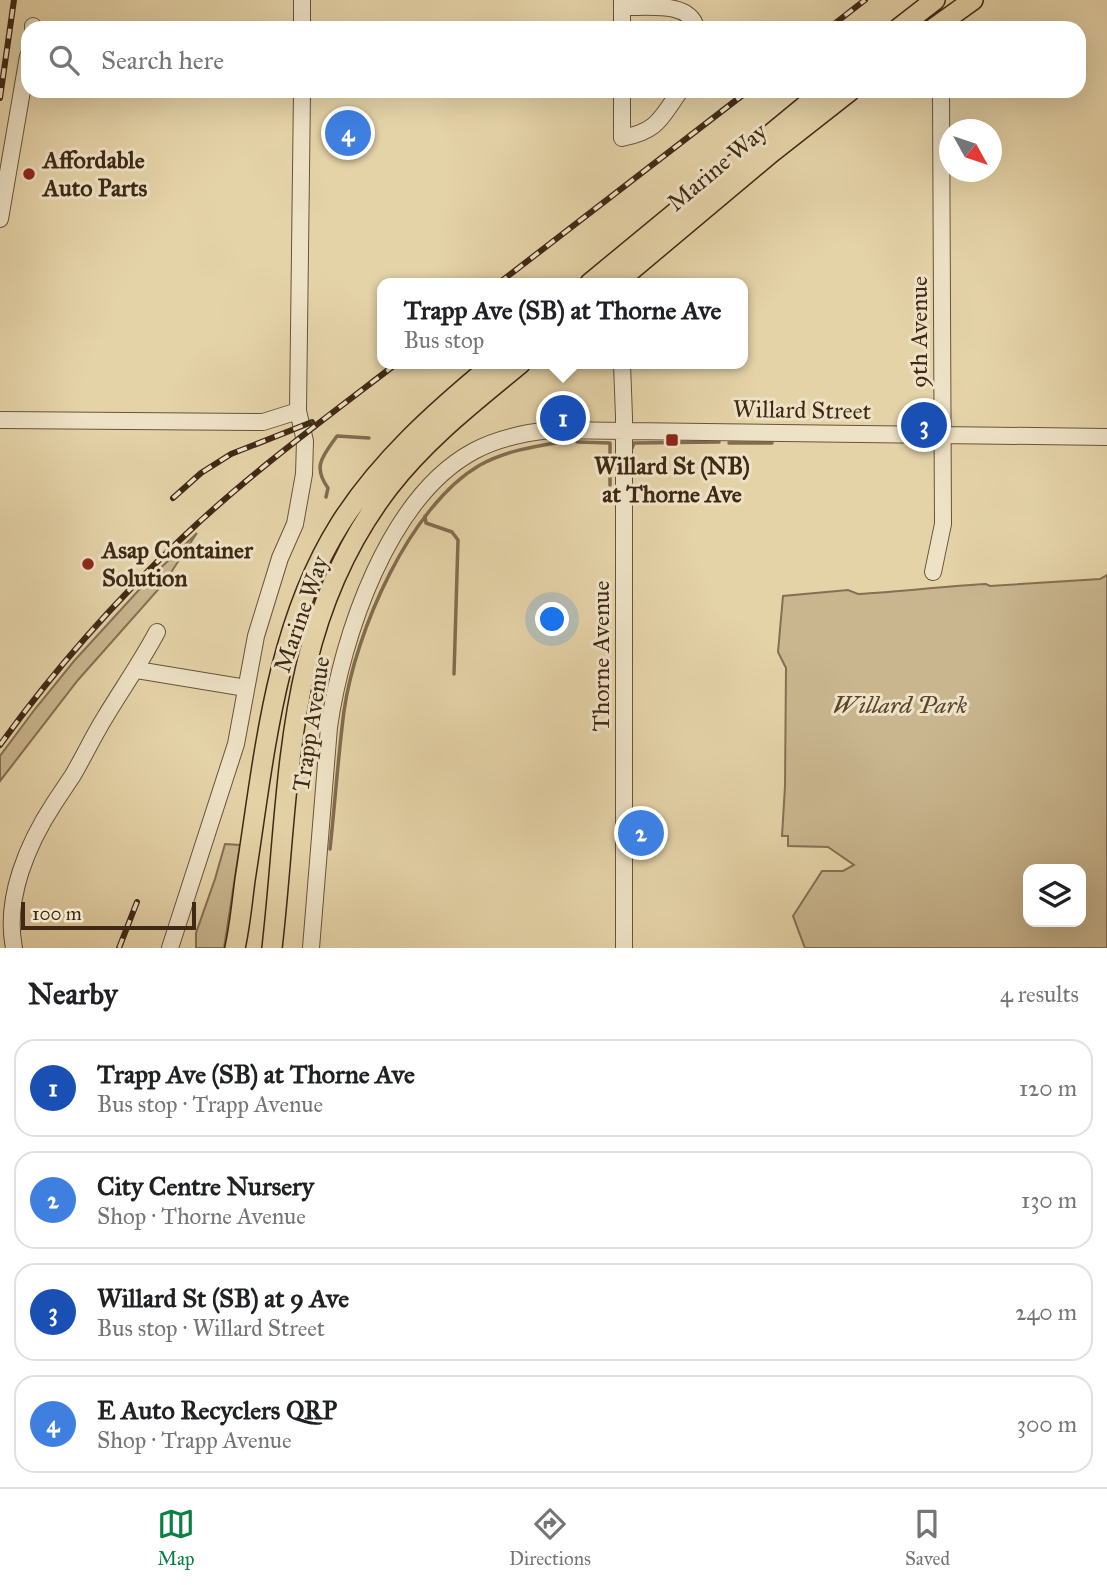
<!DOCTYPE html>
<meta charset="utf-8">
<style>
:root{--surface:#fff;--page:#f6f6f6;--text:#202124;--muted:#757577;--line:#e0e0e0;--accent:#0b8043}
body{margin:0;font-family:"IM FELL Great Primer",serif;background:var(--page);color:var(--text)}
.controls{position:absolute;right:21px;bottom:21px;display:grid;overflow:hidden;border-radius:14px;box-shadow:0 7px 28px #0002}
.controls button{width:63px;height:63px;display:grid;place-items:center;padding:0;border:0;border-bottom:2px solid var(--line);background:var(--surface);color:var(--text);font:35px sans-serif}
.compass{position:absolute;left:939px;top:119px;width:63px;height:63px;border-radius:50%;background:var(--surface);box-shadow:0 7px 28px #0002;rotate:130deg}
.scale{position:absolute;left:21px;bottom:18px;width:175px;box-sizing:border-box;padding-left:7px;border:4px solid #3f2914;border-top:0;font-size:19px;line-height:24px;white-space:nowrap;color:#3f2914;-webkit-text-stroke:5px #eee2c6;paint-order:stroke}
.you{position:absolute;left:553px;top:620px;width:24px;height:24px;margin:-18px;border:5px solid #fff;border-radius:50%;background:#1a73e8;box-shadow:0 0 0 10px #1a73e833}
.badge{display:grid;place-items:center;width:46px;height:46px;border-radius:50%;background:var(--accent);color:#fff;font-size:23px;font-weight:700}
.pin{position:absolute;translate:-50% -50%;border:4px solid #fff;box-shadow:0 2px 7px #0006}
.popup{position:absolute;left:377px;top:278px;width:371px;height:91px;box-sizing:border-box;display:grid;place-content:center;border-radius:14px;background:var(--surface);filter:drop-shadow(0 2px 5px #0005);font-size:23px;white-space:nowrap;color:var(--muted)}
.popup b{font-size:26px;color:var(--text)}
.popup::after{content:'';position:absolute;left:50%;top:100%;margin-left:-14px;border:14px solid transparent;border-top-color:var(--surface)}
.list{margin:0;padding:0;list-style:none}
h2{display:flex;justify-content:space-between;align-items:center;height:91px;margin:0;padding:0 28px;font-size:30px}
h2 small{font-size:23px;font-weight:400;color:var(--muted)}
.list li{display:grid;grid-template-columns:46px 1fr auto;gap:21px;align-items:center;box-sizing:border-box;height:98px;margin:0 14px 14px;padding:0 14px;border:2px solid var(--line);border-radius:21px}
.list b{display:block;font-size:26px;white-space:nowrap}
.list p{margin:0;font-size:23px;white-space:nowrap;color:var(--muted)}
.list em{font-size:23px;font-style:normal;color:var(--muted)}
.icon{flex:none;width:38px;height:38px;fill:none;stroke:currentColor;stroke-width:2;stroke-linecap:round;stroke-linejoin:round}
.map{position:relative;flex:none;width:1107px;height:948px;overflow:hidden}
.search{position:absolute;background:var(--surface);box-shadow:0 7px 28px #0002;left:21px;right:21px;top:21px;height:77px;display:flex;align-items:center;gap:18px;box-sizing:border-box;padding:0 24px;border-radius:21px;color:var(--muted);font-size:26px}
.sheet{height:539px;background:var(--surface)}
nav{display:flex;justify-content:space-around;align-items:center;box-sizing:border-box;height:98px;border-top:2px solid var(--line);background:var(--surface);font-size:19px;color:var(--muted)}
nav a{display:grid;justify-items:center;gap:4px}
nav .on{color:var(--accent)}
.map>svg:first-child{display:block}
.green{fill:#c9b68f;stroke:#847052;stroke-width:2;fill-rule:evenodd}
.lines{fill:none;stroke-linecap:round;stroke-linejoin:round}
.stream{stroke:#816c4f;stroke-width:3.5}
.minor-casing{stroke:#685439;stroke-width:18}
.major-casing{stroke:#3f2914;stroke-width:22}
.minor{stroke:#eee2c6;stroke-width:16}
.major{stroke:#e5d3a8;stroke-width:19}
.rail-casing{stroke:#3f2914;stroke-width:6}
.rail{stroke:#eee2c6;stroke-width:3.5;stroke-dasharray:10;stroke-linecap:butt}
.poi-dot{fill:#8f2418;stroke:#eee2c6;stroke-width:2.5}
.labels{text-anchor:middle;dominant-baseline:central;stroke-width:6;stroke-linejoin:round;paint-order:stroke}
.poi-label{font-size:24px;font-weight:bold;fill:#3f2914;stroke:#eee2c6;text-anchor:start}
.street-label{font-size:24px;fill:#3f2914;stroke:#eee2c6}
.park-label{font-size:24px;font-style:italic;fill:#5b452d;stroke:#eee2c6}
</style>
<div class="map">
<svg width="1107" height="948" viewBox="0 0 1107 948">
<rect width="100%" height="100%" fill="#e5d3a8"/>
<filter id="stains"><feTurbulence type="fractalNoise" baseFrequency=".00286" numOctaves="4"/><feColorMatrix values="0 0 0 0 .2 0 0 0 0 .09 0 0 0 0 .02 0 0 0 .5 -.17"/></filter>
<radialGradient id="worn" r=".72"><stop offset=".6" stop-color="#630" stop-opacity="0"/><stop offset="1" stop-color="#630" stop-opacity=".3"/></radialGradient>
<path class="green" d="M 197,533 L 164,583 L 78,680 L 0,781 L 0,756 L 35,709 L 74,661 L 148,580 Z
M 1107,575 L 1107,948 L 805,948 L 793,916 L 822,871 L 843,871 L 854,865 L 828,847 L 788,846 L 788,836 L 782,836 L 785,786 L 786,668 L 778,652 L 783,596 L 848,590 L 858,594 C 901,592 943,586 986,584 L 990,586 L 1100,579 ZM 1028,869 L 1081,869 L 1081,922 L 1028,922 Z
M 225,844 L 240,845 L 224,948 L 196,948 L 196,933 L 215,879 Z"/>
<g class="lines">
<path class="stream" d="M 577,442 L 610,443 L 610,485
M 729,443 L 772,443
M 632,448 L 634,443 L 719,442
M 326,497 L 328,488 C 312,466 323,456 337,436 L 369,438
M 425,516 L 426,523 L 452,532 L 458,540 L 454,674
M 330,849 C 335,803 338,757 344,711 C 355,633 409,506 480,465 C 507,450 537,446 567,441"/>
<g class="minor-casing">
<path id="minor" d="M 622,0 L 622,28
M 622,7 C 644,8 690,0 696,28
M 33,28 L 33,26
M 302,28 L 302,0
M 622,91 L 622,138 C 658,131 660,119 680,91
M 0,219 L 28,56
M 622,364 L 624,417 L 624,948
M 0,420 L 263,422 L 298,411
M 933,572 L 943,524 L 941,91
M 137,670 L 246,688
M 14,948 C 4,898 28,843 55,802 C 61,793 67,784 73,775 C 84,756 93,737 104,719 C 122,689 141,662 157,632
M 170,948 L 236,744 L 256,636 L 280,558 L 295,524 L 304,474 L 305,441 L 298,411 L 302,91
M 311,948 L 329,727 C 342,637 388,497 474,451 C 498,438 523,433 550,430 L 1107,437"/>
</g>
<g class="major-casing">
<path id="major" d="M 899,28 L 935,0
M 934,28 L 973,0
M 590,283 L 823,91
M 616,283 L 771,153 L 850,91
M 235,948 C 240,926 242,903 245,880 C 264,760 274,629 340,524 C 380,461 436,411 493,364
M 272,948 C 291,784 282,626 389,487 C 426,439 474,402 520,364"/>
</g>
<use href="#minor" class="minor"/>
<use href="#major" class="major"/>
<g class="rail-casing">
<path id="rail" d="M 829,28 L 865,0
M 0,98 L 14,0
M 499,283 L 748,91
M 173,498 L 201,473 L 231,454 L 312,422
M 0,745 C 54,670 115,601 182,538 C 248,475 323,420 396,364
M 119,948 L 137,902"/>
</g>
<use href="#rail" class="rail"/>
</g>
<g class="poi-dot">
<circle cx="29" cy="174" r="7"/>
<rect x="665" y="433" width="14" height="14" rx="3.5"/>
<circle cx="88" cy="564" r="7"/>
</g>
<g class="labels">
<g class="poi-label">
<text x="43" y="160">Affordable<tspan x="43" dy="28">Auto Parts</tspan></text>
<text x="672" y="466" text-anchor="middle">Willard St (NB)<tspan x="672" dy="28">at Thorne Ave</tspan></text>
<text x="102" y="550">Asap Container<tspan x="102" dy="28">Solution</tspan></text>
</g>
<g class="street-label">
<text transform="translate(717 167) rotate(-40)">Marine Way</text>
<text transform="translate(919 332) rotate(-90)">9th Avenue</text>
<text transform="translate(802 410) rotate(1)">Willard Street</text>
<text transform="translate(301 614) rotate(-71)">Marine Way</text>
<text transform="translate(601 656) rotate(-90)">Thorne Avenue</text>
<text transform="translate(311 724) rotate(-81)">Trapp Avenue</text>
</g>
<g class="park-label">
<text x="900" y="705">Willard Park</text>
</g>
</g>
<rect width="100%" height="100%" filter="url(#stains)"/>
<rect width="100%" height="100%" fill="url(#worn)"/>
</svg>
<div class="controls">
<button><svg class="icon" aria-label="layers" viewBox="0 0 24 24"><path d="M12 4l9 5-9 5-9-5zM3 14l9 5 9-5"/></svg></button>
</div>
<svg class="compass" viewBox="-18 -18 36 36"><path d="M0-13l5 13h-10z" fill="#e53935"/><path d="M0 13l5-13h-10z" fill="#757577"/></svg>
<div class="scale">100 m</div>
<div class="you"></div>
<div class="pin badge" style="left:563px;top:418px;background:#1a4fb4">1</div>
<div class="popup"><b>Trapp Ave (SB) at Thorne Ave</b>Bus stop</div>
<div class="pin badge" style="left:641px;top:833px;background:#3f7fe0">2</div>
<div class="pin badge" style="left:924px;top:425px;background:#1a4fb4">3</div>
<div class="pin badge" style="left:348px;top:133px;background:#3f7fe0">4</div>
<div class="search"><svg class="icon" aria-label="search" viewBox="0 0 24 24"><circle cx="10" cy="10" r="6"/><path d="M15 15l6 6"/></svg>Search here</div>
</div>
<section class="sheet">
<h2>Nearby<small>4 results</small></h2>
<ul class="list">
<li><span class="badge" style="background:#1a4fb4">1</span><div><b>Trapp Ave (SB) at Thorne Ave</b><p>Bus stop · Trapp Avenue</p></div><em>120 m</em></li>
<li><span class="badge" style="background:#3f7fe0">2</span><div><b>City Centre Nursery</b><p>Shop · Thorne Avenue</p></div><em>130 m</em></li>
<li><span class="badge" style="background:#1a4fb4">3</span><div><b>Willard St (SB) at 9 Ave</b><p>Bus stop · Willard Street</p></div><em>240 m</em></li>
<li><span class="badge" style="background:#3f7fe0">4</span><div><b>E Auto Recyclers QRP</b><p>Shop · Trapp Avenue</p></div><em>300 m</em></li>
</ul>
</section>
<nav>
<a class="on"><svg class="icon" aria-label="map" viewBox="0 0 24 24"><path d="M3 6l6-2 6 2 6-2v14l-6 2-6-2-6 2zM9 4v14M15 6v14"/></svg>Map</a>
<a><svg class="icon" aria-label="directions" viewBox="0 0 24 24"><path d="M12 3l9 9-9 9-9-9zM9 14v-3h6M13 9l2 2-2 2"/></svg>Directions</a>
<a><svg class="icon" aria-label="saved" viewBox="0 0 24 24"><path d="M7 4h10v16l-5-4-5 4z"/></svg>Saved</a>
</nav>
